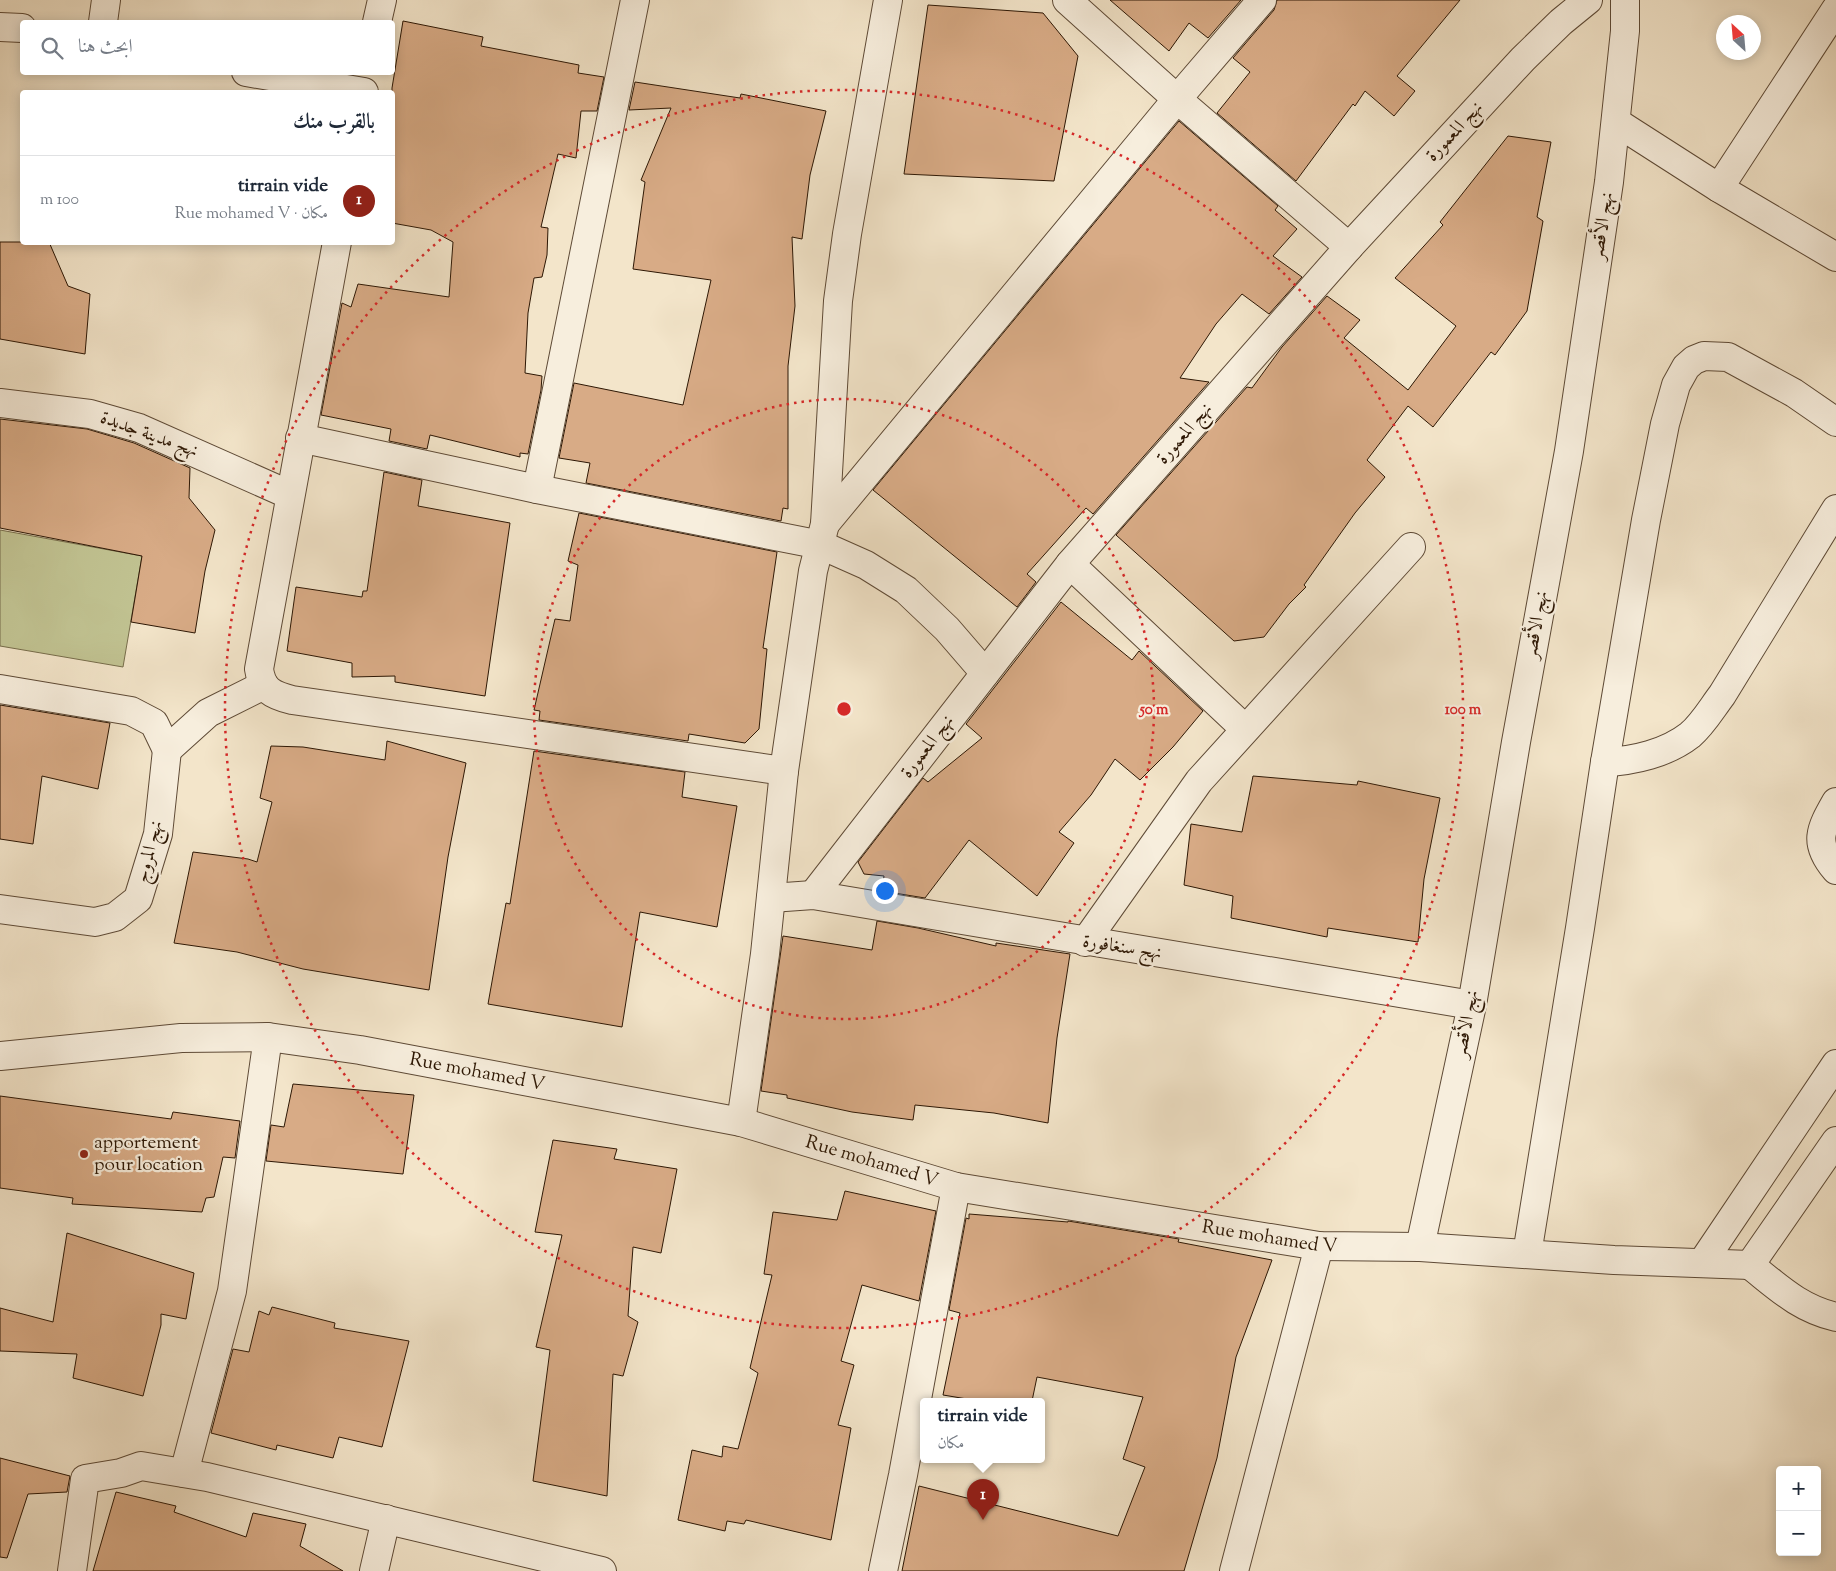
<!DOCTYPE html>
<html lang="ar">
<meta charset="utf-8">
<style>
:root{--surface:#fff;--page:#f2f2f3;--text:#1f2937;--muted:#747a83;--line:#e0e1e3;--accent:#8f2418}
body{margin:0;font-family:"Sorts Mill Goudy",Amiri,serif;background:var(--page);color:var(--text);direction:rtl}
.controls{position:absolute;right:15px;bottom:15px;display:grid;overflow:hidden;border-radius:5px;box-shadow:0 2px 12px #0003}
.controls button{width:45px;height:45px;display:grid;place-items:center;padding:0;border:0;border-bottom:1px solid var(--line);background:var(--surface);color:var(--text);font:25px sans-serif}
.compass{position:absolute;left:1716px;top:15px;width:45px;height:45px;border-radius:50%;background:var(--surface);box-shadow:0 2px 12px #0003;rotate:334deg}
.you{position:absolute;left:884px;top:890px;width:18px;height:18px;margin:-12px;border:4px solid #fff;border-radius:50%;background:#1a73e8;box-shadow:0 0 0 8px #1a73e833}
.badge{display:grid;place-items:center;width:32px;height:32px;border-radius:50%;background:var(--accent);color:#fff;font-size:16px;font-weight:700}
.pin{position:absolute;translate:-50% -41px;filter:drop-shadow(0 1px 2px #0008)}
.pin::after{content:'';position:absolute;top:26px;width:18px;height:15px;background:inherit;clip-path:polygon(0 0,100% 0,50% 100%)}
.popup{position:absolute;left:920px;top:1398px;width:125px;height:65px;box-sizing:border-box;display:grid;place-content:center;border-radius:5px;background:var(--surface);filter:drop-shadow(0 1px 4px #0005);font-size:16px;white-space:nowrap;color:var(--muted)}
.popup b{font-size:19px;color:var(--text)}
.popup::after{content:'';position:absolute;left:50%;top:100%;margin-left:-10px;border:10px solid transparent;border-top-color:var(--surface)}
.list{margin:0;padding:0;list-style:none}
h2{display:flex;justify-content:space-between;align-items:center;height:65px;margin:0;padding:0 20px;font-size:21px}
h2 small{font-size:16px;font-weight:400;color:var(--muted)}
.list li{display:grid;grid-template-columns:32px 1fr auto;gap:15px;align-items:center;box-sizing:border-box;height:90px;padding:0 20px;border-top:1px solid var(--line)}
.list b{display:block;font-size:19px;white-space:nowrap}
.list p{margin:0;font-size:16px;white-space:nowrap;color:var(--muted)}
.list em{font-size:16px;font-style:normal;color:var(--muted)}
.icon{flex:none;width:28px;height:28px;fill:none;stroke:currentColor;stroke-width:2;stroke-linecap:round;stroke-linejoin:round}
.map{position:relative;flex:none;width:1836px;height:1571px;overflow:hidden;direction:ltr}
.search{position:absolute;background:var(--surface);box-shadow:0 2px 12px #0003;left:20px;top:20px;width:375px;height:55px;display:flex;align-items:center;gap:12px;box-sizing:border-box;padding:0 18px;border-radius:5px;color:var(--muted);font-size:19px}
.panel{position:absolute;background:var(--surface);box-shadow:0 2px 12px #0003;left:20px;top:90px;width:375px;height:155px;border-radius:5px;direction:rtl}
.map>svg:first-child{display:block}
.green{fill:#c1c392;stroke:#776d4b}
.building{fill:#d8ab86;stroke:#2d1704}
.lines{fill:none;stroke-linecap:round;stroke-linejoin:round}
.street-casing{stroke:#5e4a36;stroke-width:30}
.street{stroke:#f7eedd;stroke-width:28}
.ring{fill:none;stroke:#d62828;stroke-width:2.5;stroke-dasharray:2.5 5}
.poi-dot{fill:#8f2418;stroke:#f7eedd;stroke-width:2}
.labels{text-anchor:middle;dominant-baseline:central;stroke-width:4.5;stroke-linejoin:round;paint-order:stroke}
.street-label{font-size:19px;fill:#2d1704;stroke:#f7eedd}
.poi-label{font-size:19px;fill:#2d1704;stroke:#f7eedd;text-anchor:start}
.centre{fill:#d62828;stroke:#f7eedd;stroke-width:2.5}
.ring-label{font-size:15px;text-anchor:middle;font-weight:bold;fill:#d62828;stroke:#f7eedd;stroke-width:4.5;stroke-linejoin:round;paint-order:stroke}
</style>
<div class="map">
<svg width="1836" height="1571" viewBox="0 0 1836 1571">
<rect width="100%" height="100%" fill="#f3e5ca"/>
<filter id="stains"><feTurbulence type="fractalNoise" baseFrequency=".004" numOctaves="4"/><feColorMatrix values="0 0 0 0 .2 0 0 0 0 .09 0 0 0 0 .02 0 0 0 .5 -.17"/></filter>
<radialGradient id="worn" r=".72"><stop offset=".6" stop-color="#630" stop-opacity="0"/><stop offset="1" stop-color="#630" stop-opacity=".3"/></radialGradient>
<path class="green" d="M 0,530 L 142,556 L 123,667 L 0,646 Z"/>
<path class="building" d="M 1110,0 L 1241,0 L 1208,38 L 1189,23 L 1169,51 Z
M 1277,0 L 1460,0 L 1397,76 L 1415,91 L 1394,116 L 1365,91 L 1355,106 L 1353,104 L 1296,181 L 1217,113 L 1250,72 L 1233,58 L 1274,10 Z
M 928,5 L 1043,13 L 1078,56 L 1054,181 L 904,174 Z
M 403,21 L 483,37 L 481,46 L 579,65 L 578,73 L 604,77 L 597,111 L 581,111 L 576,158 L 558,154 L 541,227 L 548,228 L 547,255 L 542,277 L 534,278 L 528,313 L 525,373 L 542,376 L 541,390 L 528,454 L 520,453 L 520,457 L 430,435 L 427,449 L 389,441 L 391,429 L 321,415 L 342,303 L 351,307 L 358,284 L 449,297 L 453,242 L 431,230 L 392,223 L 392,88 Z
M 635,82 L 740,98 L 741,94 L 826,111 L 810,175 L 802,239 L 792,237 L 795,306 L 788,366 L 788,509 L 783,508 L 781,521 L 586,483 L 590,463 L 559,458 L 574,383 L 683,405 L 711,280 L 633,269 L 645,182 L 641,180 L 671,108 L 629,110 Z
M 1179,121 L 1278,206 L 1275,210 L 1297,229 L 1273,256 L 1302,277 L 1269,314 L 1242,294 L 1216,324 L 1180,378 L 1209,382 L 1093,514 L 1086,508 L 1027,574 L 1036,582 L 1017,607 L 873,490 Z
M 1508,136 L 1551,142 L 1537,217 L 1543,221 L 1527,311 L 1495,355 L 1491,352 L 1433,427 L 1408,406 L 1367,460 L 1385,477 L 1355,513 L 1304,585 L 1306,587 L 1289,604 L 1264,637 L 1234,641 L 1116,535 L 1247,387 L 1252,388 L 1282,347 L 1327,296 L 1360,320 L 1344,338 L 1408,390 L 1456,326 L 1395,278 L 1443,225 L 1440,222 Z
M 0,242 L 49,242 L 68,286 L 90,294 L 85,354 L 0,339 Z
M 0,419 L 87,429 L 134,443 L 190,468 L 189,498 L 215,530 L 205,571 L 195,633 L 131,622 L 142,556 L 0,528 Z
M 384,472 L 422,480 L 418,506 L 510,523 L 485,696 L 395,682 L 395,676 L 352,677 L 352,663 L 287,651 L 296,587 L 362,597 L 363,591 L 367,591 Z
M 579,513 L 777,552 L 763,648 L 767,649 L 759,729 L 745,743 L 689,734 L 688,741 L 539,720 L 540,711 L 534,710 L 555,619 L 570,621 L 578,565 L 568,561 Z
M 1061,602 L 1132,660 L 1139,651 L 1203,711 L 1173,747 L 1140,780 L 1115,759 L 1091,795 L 1059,832 L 1074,843 L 1037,896 L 969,840 L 925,898 L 882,891 L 884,876 L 864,874 L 858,862 L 923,778 L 928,782 L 982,738 L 966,724 Z
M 0,705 L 110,723 L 98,789 L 42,776 L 33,844 L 0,839 Z
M 387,741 L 466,763 L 448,857 L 429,990 L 303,969 L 237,952 L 174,943 L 193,852 L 248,859 L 257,862 L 272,802 L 260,798 L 271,746 L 303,747 L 385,760 Z
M 534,751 L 685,772 L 682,797 L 737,806 L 717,927 L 640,912 L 622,1027 L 488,1004 L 506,903 L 510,904 Z
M 1253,776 L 1357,785 L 1358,781 L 1440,798 L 1424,879 L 1418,942 L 1328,928 L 1327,937 L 1231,918 L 1233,896 L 1184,885 L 1191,824 L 1242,832 Z
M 877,921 L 918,928 L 996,946 L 996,943 L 1070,954 L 1057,1038 L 1048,1123 L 994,1113 L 915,1105 L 913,1120 L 852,1112 L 787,1098 L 787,1095 L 761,1091 L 783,936 L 872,950 Z
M 293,1084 L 414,1095 L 403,1174 L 266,1161 L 271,1125 L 284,1127 Z
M 0,1096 L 171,1119 L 173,1112 L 240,1121 L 235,1158 L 223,1157 L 214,1197 L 206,1198 L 202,1212 L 72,1204 L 73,1198 L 0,1188 Z
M 553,1140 L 617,1149 L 614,1159 L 677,1169 L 661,1253 L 633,1247 L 628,1316 L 638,1322 L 623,1376 L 613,1374 L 607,1496 L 533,1481 L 550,1350 L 536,1347 L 562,1235 L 535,1232 Z
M 845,1191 L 936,1211 L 919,1301 L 862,1285 L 841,1361 L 854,1365 L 838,1425 L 851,1428 L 831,1540 L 746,1520 L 744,1524 L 727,1521 L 725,1531 L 678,1520 L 692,1450 L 722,1457 L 723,1446 L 738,1449 L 758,1373 L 750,1368 L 772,1275 L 764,1274 L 773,1212 L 837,1220 Z
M 969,1214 L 1068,1222 L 1068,1221 L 1179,1239 L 1178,1242 L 1272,1260 L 1236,1357 L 1217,1458 L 1184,1571 L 902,1571 L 919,1486 L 1118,1536 L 1145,1467 L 1123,1459 L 1143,1397 L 1037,1377 L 1032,1401 L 979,1401 L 943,1395 L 960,1313 L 949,1310 L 966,1218 L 969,1219 Z
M 67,1233 L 194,1273 L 186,1319 L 161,1314 L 161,1325 L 143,1396 L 73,1378 L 77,1354 L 0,1351 L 0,1308 L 53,1322 Z
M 272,1307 L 335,1323 L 334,1328 L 409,1341 L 382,1447 L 339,1437 L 333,1458 L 277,1445 L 276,1450 L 211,1433 L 233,1349 L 249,1352 L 259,1311 L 269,1315 Z
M 0,1458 L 70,1476 L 67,1492 L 28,1494 L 7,1558 L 0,1557 Z
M 116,1492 L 176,1506 L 174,1512 L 246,1537 L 253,1513 L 306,1524 L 300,1546 L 343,1571 L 93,1571 Z"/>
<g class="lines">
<g class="street-casing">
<g id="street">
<path d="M 1067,0 L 1177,99 L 1349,247"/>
<path d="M 103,22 L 106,0"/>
<path d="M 377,22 L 382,0"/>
<path d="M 0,27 L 22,28"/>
<path d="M 246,72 L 364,92"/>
<path d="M 1616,122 L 1719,188 L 1836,257"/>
<path d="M 1719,188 L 1836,9"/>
<path d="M 337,242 L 259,669 C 262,690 272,695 292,700 L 784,771"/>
<path d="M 0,403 L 90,414 L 139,428 L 290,495"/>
<path d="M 300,438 L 537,489 L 821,545 L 866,565 L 906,590 L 947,629 L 985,673"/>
<path d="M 537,489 L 635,0"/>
<path d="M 825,524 L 1177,99 L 1262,0"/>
<path d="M 1070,564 L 1245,729"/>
<path d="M 0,689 L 131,711 L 154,723 L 167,750"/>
<path d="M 167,750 L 208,713 L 264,685"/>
<path d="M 1605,762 C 1634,761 1667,753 1690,735 C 1703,724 1712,708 1722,695 L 1836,509"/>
<path d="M 1836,802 C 1820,830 1813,843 1836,870"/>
<path d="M 813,895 L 1070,564 L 1349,247 L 1523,59 L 1561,22 L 1588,0"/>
<path d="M 771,898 L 813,895 L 1472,1005"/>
<path d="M 0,909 L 95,922 L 115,917 L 138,899 L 158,834 L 167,750"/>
<path d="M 1085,942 L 1199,781 L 1411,547"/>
<path id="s1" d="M 0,1056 L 181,1038 L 268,1037 L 360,1050 L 741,1122 L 956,1187 L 1319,1246 L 1420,1247 L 1614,1260 L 1750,1265"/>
<path d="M 741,1122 L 765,954 L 784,771 L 813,571 L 825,524 L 838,301 L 847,234 L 888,0"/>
<path d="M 1420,1247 L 1472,1005 L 1516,742 L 1569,451 L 1609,182 L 1625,31 L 1625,0"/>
<path d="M 1527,1254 L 1580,928 L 1605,762 L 1646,520 L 1665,424 L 1676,385 L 1686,367 L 1694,360 L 1704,356 L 1728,357 L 1794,393 L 1836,422"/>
<path d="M 1702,1263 L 1836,1064"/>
<path d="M 1750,1265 L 1836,1141"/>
<path d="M 1750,1265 C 1779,1288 1799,1308 1836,1317"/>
<path d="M 184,1473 L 232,1291 L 268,1037"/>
<path d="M 72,1571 L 85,1479 L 121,1473 L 141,1466 L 207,1477 L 602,1571"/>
<path d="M 374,1571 L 386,1519"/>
<path d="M 883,1571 L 903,1475 L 956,1187"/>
<path d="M 1234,1571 L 1319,1246"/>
</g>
</g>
<use href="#street" class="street"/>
</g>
<g class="ring">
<circle cx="844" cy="709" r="310"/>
<circle cx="844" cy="709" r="619"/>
</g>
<circle class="poi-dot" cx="84" cy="1154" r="5"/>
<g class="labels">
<g class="street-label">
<text transform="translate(1455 132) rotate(-47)">نهج المعمورة</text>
<text transform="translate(1603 226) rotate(-81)">نهج الأقصر</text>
<text transform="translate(1185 434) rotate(-49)">نهج المعمورة</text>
<text transform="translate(149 435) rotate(20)">نهج مدينة جديدة</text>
<text transform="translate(1537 625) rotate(-80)">نهج الأقصر</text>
<text transform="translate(928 747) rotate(-52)">نهج المعمورة</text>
<text transform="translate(150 852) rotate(-76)">نهج المروج</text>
<text transform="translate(1122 948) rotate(9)">نهج سنغافورة</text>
<text transform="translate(1467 1024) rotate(-79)">نهج الأقصر</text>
<text stroke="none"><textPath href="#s1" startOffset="481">Rue mohamed V</textPath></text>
<text stroke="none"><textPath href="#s1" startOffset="886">Rue mohamed V</textPath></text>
<text stroke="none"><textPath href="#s1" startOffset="1292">Rue mohamed V</textPath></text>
</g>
<g class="poi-label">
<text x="94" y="1143">apportement<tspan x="94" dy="22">pour location</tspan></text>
</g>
</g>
<circle cx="844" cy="709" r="8" class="centre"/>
<g class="ring-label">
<text x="1154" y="714">50 m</text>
<text x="1463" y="714">100 m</text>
</g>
<rect width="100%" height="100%" filter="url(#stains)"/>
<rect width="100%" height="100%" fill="url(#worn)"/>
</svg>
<div class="controls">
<button>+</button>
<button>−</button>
</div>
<svg class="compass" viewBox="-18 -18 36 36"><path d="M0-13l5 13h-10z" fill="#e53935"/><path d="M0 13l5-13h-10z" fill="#747a83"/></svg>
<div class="you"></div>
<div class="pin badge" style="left:983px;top:1520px">1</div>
<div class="popup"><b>tirrain vide</b>مكان</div>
<div class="search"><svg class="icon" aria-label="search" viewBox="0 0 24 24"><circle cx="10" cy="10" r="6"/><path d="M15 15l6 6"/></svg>ابحث هنا</div>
<section class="panel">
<h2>بالقرب منك<small></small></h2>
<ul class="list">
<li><span class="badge">1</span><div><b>tirrain vide</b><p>مكان · Rue mohamed V</p></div><em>100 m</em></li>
</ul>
</section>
</div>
